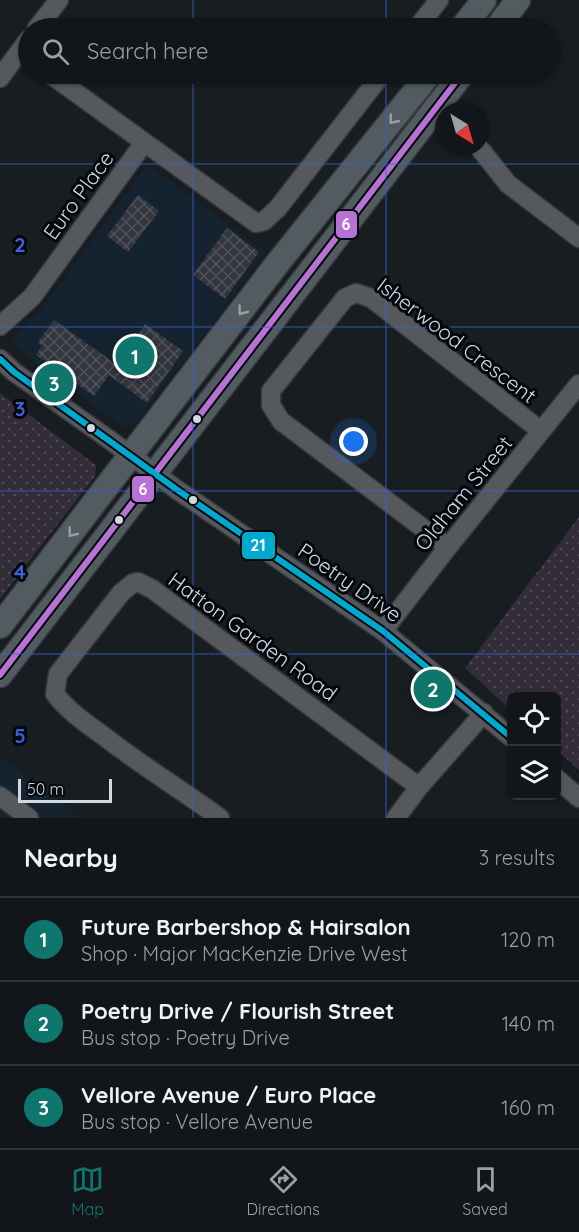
<!DOCTYPE html>
<meta charset="utf-8">
<style>
:root{--surface:#12161a;--page:#1f2327;--text:#f1f3f6;--muted:#9c9fa2;--line:#313539;--accent:#0f766e}
body{margin:0;font-family:Quicksand,sans-serif;background:var(--page);color:var(--text)}
.controls{position:absolute;right:18px;bottom:18px;display:grid;overflow:hidden;border-radius:9px;box-shadow:0 2px 4px #0004}
.controls button{width:54px;height:54px;display:grid;place-items:center;padding:0;border:0;border-bottom:2px solid var(--line);background:var(--surface);color:var(--text);font:30px sans-serif}
.compass{position:absolute;left:435px;top:102px;width:54px;height:54px;border-radius:50%;background:var(--surface);box-shadow:0 2px 4px #0004;rotate:143deg}
.scale{position:absolute;left:18px;bottom:15px;width:94px;box-sizing:border-box;padding-left:6px;border:3px solid #d2d9e0;border-top:0;font-size:16px;line-height:21px;white-space:nowrap;color:#d2d9e0;-webkit-text-stroke:4px #04070b;paint-order:stroke}
.you{position:absolute;left:354px;top:442px;width:21px;height:21px;margin:-15px;border:4px solid #fff;border-radius:50%;background:#1a73e8;box-shadow:0 0 0 9px #1a73e833}
.badge{display:grid;place-items:center;width:39px;height:39px;border-radius:50%;background:var(--accent);color:#fff;font-size:20px;font-weight:700}
.pin{position:absolute;translate:-50% -50%;border:3px solid #fff;box-shadow:0 2px 6px #0006}
.list{margin:0;padding:0;list-style:none}
h2{display:flex;justify-content:space-between;align-items:center;height:78px;margin:0;padding:0 24px;font-size:26px}
h2 small{font-size:20px;font-weight:400;color:var(--muted)}
.list li{display:grid;grid-template-columns:39px 1fr auto;gap:18px;align-items:center;box-sizing:border-box;height:84px;padding:0 24px;border-top:2px solid var(--line)}
.list b{display:block;font-size:22px;white-space:nowrap}
.list p{margin:0;font-size:20px;white-space:nowrap;color:var(--muted)}
.list em{font-size:20px;font-style:normal;color:var(--muted)}
.icon{flex:none;width:33px;height:33px;fill:none;stroke:currentColor;stroke-width:2;stroke-linecap:round;stroke-linejoin:round}
.map{position:relative;flex:none;width:579px;height:818px;overflow:hidden}
.search{position:absolute;background:var(--surface);box-shadow:0 2px 4px #0004;left:18px;right:18px;top:18px;height:66px;display:flex;align-items:center;gap:15px;box-sizing:border-box;padding:0 21px;border-radius:33px;color:var(--muted);font-size:22px}
.sheet{height:330px;background:var(--surface)}
nav{display:flex;justify-content:space-around;align-items:center;box-sizing:border-box;height:84px;border-top:2px solid var(--line);background:var(--surface);font-size:16px;color:var(--muted)}
nav a{display:grid;justify-items:center;gap:3px}
nav .on{color:var(--accent)}
.map>svg:first-child{display:block}
.built{fill:#152330}
.grass{fill:url(#grass-dots)}
.building{fill:url(#building-cross-hatch)}
.lines{fill:none;stroke-linecap:round;stroke-linejoin:round}
.minor-casing{stroke:#36393e;stroke-width:21}
.major-casing{stroke:#36393e;stroke-width:27}
.minor{stroke:#55595e;stroke-width:18}
.major{stroke:#515b60;stroke-width:24}
.bus-1-casing{stroke:#04070b;stroke-width:10}
.bus-2-casing{stroke:#04070b;stroke-width:10}
.bus-1{stroke:#b673d3;stroke-width:6}
.bus-2{stroke:#00a9ce;stroke-width:6}
.oneway{stroke:#98a0a6}
.grid{fill:none;stroke:#3863d9;stroke-width:1.5;stroke-opacity:0.55}
.bus-dot{fill:#d2d9e0;stroke:#04070b;stroke-width:2}
.labels{text-anchor:middle;dominant-baseline:central;stroke-width:6;stroke-linejoin:round;paint-order:stroke}
.street-label{font-size:21px;fill:#d2d9e0;stroke:#04070b}
.grid-label{font-size:20px;text-anchor:middle;font-weight:bold;fill:#3863d9;stroke:#04070b;stroke-width:6;stroke-linejoin:round;paint-order:stroke}
.line-badge{stroke:#04070b;stroke-width:2}
.badge-label{font-size:16px;text-anchor:middle;font-weight:bold;fill:#fff}
</style>
<div class="map">
<svg width="579" height="818" viewBox="0 0 579 818">
<defs>
<pattern id="grass-dots" width="8" height="8" patternUnits="userSpaceOnUse" patternTransform="scale(1.5)"><rect width="8" height="8" fill="#332c39"/><path d="M2 2h.1M6 6h.1" fill="none" stroke="#504a55" stroke-width="1.8" stroke-linecap="round"/></pattern>
<pattern id="building-cross-hatch" width="8" height="8" patternUnits="userSpaceOnUse" patternTransform="scale(1.5)"><rect width="8" height="8" fill="#33363e"/><path d="M0 0l8 8M0 8l8-8" fill="none" stroke="#50525a"/></pattern>
</defs>
<rect width="100%" height="100%" fill="#181d22"/>
<path class="built" d="M 146,166 L 149,166 L 266,252 L 135,424 L 124,427 L 37,365 L 12,340 L 46,303 Z
M 0,757 L 81,818 L 0,818 Z"/>
<path class="grass" d="M 0,393 L 96,465 L 95,476 L 0,599 Z
M 579,517 L 579,770 L 557,750 L 556,696 L 512,696 L 511,710 L 465,668 Z"/>
<path class="building" d="M 138,195 L 159,211 L 128,252 L 107,236 Z
M 227,228 L 259,252 L 225,299 L 193,275 Z
M 54,320 L 117,365 L 145,324 L 183,351 L 147,403 L 109,375 L 94,396 L 36,355 L 42,346 L 38,342 Z"/>
<g class="lines">
<g class="minor-casing">
<path id="minor" d="M 37,28 L 59,0
M 417,28 L 439,0
M 50,74 L 256,223 L 264,221 L 278,208 L 382,74
M 0,78 L 28,40
M 481,150 L 508,184 L 579,238
M 0,326 L 32,297 L 144,143
M 0,359 L 14,372 L 114,443 L 176,489 L 383,631 L 512,738
M 448,547 L 281,421 L 271,405 L 271,391 L 345,298 L 356,293 L 371,298 L 541,431
M 383,631 L 448,547 L 579,384
M 556,778 L 579,798
M 0,796 L 29,818
M 220,818 C 182,790 142,766 105,737 C 87,724 69,712 55,694 L 58,674 L 121,593 L 133,583 L 138,582 L 152,589 L 419,787
M 396,818 L 419,787 L 484,713"/>
</g>
<g class="major-casing">
<path id="major" d="M 462,28 L 484,0
M 497,28 L 518,0
M 0,626 L 277,264 L 429,74
M 0,675 L 462,74"/>
</g>
<use href="#minor" class="minor"/>
<use href="#major" class="major"/>
<g class="bus-1-casing">
<path id="bus-1" d="M 0,675 L 462,74"/>
</g>
<g class="bus-2-casing">
<path id="bus-2" d="M 0,359 L 14,372 L 176,489 L 383,631 L 512,738"/>
</g>
<use href="#bus-1" class="bus-1"/>
<use href="#bus-2" class="bus-2"/>
</g>
<defs><path id="oneway-chevron" d="M-2-3.5L2.5 0L-2 3.5" fill="none" stroke-width="1.6" stroke-linecap="round" stroke-linejoin="round" transform="scale(1.5)"/></defs>
<g class="oneway">
<use href="#oneway-chevron" transform="translate(393 120) rotate(129)"/>
<use href="#oneway-chevron" transform="translate(242 311) rotate(127)"/>
<use href="#oneway-chevron" transform="translate(72 533) rotate(128)"/>
</g>
<path class="grid" d="M 193,0 L 193,28M 386,0 L 386,28M 193,74 L 193,818M 386,74 L 386,818M 0,164 L 579,164M 0,327 L 579,327M 0,491 L 579,491M 0,654 L 579,654"/>
<g class="bus-dot">
<circle cx="197" cy="419" r="5"/>
<circle cx="91" cy="428" r="5"/>
<circle cx="193" cy="500" r="5"/>
<circle cx="119" cy="520" r="5"/>
</g>
<g class="labels">
<g class="street-label">
<text transform="translate(78 195) rotate(-54)">Euro Place</text>
<text transform="translate(457 340) rotate(37)">Isherwood Crescent</text>
<text transform="translate(463 493) rotate(-51)">Oldham Street</text>
<text transform="translate(350 582) rotate(35)">Poetry Drive</text>
<text transform="translate(253 636) rotate(36)">Hatton Garden Road</text>
</g>
</g>
<g class="grid-label">
<text x="20" y="252">2</text>
<text x="20" y="416">3</text>
<text x="20" y="579">4</text>
<text x="20" y="743">5</text>
</g>
<g class="line-badge">
<rect x="335" y="210" width="23" height="29" rx="6" fill="#b673d3"/>
<rect x="131" y="475" width="24" height="28" rx="6" fill="#b673d3"/>
<rect x="241" y="531" width="35" height="29" rx="6" fill="#00a9ce"/>
</g>
<g class="badge-label">
<text x="346" y="230">6</text>
<text x="143" y="495">6</text>
<text x="258" y="551">21</text>
</g>
</svg>
<div class="controls">
<button><svg class="icon" aria-label="locate" viewBox="0 0 24 24"><circle cx="12" cy="12" r="6"/><path d="M12 2v4M12 18v4M2 12h4M18 12h4"/></svg></button>
<button><svg class="icon" aria-label="layers" viewBox="0 0 24 24"><path d="M12 4l9 5-9 5-9-5zM3 14l9 5 9-5"/></svg></button>
</div>
<svg class="compass" viewBox="-18 -18 36 36"><path d="M0-13l5 13h-10z" fill="#e53935"/><path d="M0 13l5-13h-10z" fill="#9c9fa2"/></svg>
<div class="scale">50 m</div>
<div class="you"></div>
<div class="pin badge" style="left:135px;top:356px">1</div>
<div class="pin badge" style="left:433px;top:689px">2</div>
<div class="pin badge" style="left:54px;top:383px">3</div>
<div class="search"><svg class="icon" aria-label="search" viewBox="0 0 24 24"><circle cx="10" cy="10" r="6"/><path d="M15 15l6 6"/></svg>Search here</div>
</div>
<section class="sheet">
<h2>Nearby<small>3 results</small></h2>
<ul class="list">
<li><span class="badge">1</span><div><b>Future Barbershop &amp; Hairsalon</b><p>Shop · Major MacKenzie Drive West</p></div><em>120 m</em></li>
<li><span class="badge">2</span><div><b>Poetry Drive / Flourish Street</b><p>Bus stop · Poetry Drive</p></div><em>140 m</em></li>
<li><span class="badge">3</span><div><b>Vellore Avenue / Euro Place</b><p>Bus stop · Vellore Avenue</p></div><em>160 m</em></li>
</ul>
</section>
<nav>
<a class="on"><svg class="icon" aria-label="map" viewBox="0 0 24 24"><path d="M3 6l6-2 6 2 6-2v14l-6 2-6-2-6 2zM9 4v14M15 6v14"/></svg>Map</a>
<a><svg class="icon" aria-label="directions" viewBox="0 0 24 24"><path d="M12 3l9 9-9 9-9-9zM9 14v-3h6M13 9l2 2-2 2"/></svg>Directions</a>
<a><svg class="icon" aria-label="saved" viewBox="0 0 24 24"><path d="M7 4h10v16l-5-4-5 4z"/></svg>Saved</a>
</nav>
